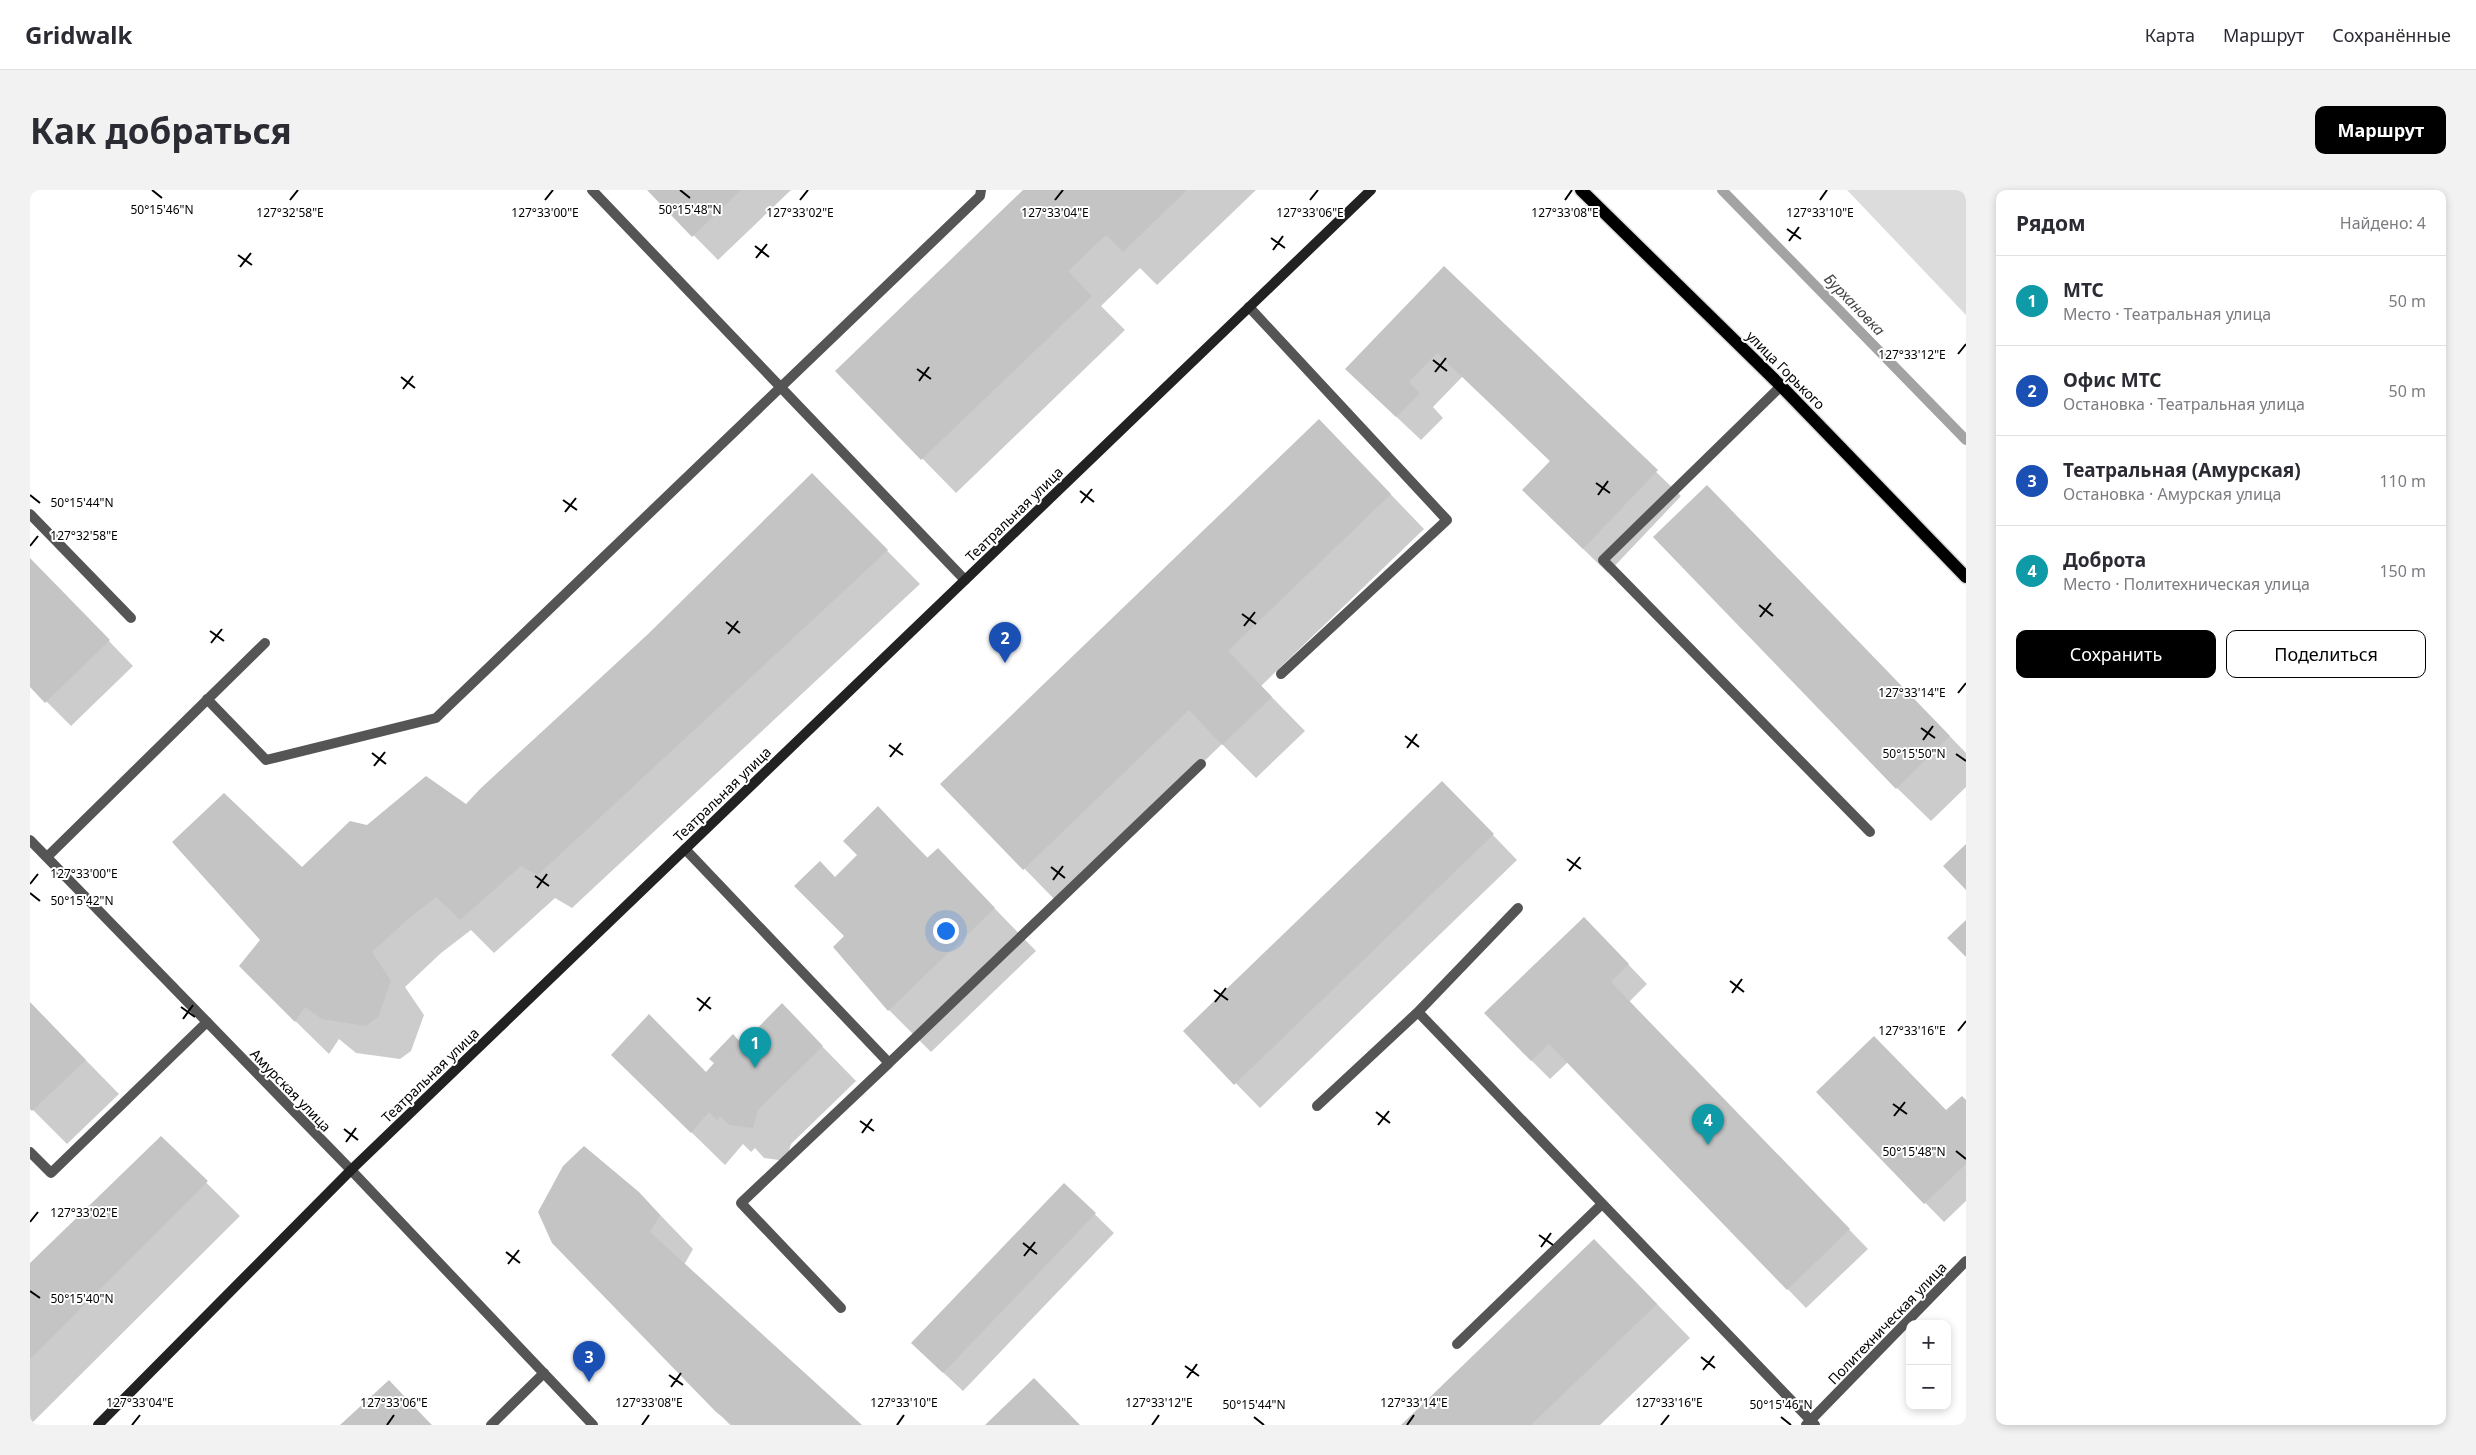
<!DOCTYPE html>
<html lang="ru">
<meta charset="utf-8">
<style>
:root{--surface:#fff;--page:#f2f2f3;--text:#2b2b33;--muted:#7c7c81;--line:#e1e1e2;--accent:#000}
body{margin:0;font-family:"Noto Sans",sans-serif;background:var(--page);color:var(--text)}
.controls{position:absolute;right:15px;bottom:15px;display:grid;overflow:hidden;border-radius:10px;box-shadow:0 2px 8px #0003}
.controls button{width:45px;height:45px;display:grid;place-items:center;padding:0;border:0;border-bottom:1px solid var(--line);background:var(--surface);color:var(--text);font:25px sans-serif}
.you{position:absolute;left:915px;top:740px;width:18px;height:18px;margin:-12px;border:4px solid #fff;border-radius:50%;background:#1a73e8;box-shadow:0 0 0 8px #1a73e833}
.badge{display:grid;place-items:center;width:32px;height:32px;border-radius:50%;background:var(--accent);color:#fff;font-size:16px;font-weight:700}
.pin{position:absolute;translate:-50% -41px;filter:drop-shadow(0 1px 2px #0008)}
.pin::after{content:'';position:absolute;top:26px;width:18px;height:15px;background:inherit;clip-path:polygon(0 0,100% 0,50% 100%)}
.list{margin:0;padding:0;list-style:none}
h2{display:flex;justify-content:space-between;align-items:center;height:65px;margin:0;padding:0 20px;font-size:21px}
h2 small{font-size:16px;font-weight:400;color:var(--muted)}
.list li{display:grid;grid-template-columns:32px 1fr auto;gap:15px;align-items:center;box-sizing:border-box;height:90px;padding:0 20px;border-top:1px solid var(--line)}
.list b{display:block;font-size:19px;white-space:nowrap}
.list p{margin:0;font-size:16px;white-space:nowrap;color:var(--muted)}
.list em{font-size:16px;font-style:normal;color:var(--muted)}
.actions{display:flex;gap:10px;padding:15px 20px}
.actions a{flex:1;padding:11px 0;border:1px solid var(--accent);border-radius:10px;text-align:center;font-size:18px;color:var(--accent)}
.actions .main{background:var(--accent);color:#fff}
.map{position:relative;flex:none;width:1936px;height:1235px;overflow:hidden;border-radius:10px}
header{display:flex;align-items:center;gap:30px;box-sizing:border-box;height:70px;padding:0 25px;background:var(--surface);border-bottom:1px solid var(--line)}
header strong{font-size:24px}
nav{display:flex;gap:28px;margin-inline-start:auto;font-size:18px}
.intro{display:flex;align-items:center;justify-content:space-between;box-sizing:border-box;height:120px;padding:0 30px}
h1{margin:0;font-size:35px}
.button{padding:12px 22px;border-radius:10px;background:var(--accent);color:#fff;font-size:18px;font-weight:700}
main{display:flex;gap:30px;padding:0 30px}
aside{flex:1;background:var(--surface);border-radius:10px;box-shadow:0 2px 8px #0003}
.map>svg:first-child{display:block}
.green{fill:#dcdcdc}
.shadow{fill:#0003}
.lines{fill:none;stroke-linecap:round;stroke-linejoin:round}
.stream{stroke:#a3a3a3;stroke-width:10}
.building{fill:#c4c4c4}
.primary-casing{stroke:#dbdbdb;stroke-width:15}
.service{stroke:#555;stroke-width:10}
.minor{stroke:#555;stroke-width:10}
.tertiary{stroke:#555;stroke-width:10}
.secondary{stroke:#222;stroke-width:10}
.primary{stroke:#000;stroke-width:12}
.ticks{fill:none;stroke:#000;stroke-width:2}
.labels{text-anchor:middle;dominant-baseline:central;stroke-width:4;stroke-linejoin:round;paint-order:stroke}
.street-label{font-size:14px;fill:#000;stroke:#fff}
.water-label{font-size:15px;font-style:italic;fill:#444;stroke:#fff}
.ticks-label{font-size:12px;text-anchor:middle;fill:#000;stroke:#fff;stroke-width:4;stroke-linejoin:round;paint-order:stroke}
</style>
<header>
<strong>Gridwalk</strong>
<nav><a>Карта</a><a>Маршрут</a><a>Сохранённые</a></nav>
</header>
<div class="intro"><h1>Как добраться</h1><a class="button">Маршрут</a></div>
<main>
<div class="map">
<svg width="1936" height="1235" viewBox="0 0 1936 1235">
<rect width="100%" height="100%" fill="#fff"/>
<path class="green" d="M 1817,0 L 1936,0 L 1936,125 Z"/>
<path class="shadow" d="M 619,0 L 761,0 L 688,70 Z
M 994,0 L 1226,0 L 1127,95 L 1110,78 L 1071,116 L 1095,140 L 926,303 L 807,181 Z
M 1414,77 L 1651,306 L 1578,383 L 1518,325 L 1521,272 L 1433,186 L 1403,217 L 1413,228 L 1391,250 L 1341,203 Z
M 1322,264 L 1394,339 L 1231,496 L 1275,541 L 1226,588 L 1192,554 L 1028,713 L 912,594 Z
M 782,285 L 890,394 L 542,718 L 525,708 L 464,763 L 441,740 L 411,763 L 375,797 L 394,825 L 381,861 L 370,869 L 326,863 L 309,849 L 299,864 L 244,810 L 232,750 L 272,679 L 337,637 L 436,616 L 618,446 Z
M 1711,330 L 1936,563 L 1936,597 L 1901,631 L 1867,598 Z
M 0,369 L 103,476 L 41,536 L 0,495 Z
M 1436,617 L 1487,670 L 1230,918 L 1155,841 Z
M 848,618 L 898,668 L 908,660 L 1006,761 L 901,862 L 859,820 L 816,746 L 805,688 L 829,665 Z
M 1573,748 L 1617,794 L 1599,812 L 1838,1059 L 1776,1118 L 1538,872 L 1520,889 L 1501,870 Z
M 0,813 L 89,904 L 37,954 L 0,917 Z
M 785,849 L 826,891 L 761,954 L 756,971 L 734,968 L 725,958 L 721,962 L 713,954 L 695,975 L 616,898 L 676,883 L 685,873 L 712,855 Z
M 1787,902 L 1916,922 L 1936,912 L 1936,1011 L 1914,1032 Z
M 131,948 L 210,1026 L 0,1235 L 0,1075 Z
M 1034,994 L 1084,1043 L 933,1201 L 902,1172 Z
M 609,1003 L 663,1059 L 654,1075 L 830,1235 L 700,1235 L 523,1052 Z
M 1598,1084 L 1660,1148 L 1570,1235 L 1373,1235 Z
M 359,1191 L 402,1235 L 312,1235 Z"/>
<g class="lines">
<path class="stream" d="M 1692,0 L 1936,250"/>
</g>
<path class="building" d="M 617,0 L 711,0 L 662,47 Z
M 993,0 L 1157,0 L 1093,62 L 1076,45 L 1038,81 L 1062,106 L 891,270 L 805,181 Z
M 1414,76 L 1628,280 L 1553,359 L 1492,300 L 1520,271 L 1407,163 L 1379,192 L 1390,203 L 1366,227 L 1315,179 Z
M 1289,229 L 1361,304 L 1198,461 L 1242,507 L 1192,555 L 1159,520 L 993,680 L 910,594 Z
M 782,283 L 858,360 L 508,685 L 491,676 L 430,730 L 406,707 L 377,730 L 342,762 L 361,791 L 348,827 L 336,836 L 292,829 L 275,817 L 265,832 L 209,776 L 230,750 L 142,652 L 194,603 L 272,677 L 320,631 L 337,635 L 396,586 L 436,614 L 451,598 L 617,445 Z
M 1677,295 L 1920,546 L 1866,599 L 1623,347 Z
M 0,368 L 80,450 L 15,513 L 0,497 Z
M 1412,591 L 1464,644 L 1204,895 L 1153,841 Z
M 848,616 L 897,668 L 908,658 L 965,718 L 858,821 L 803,757 L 814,746 L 764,696 L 790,671 L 805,687 L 827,665 L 813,651 Z
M 1936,654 L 1936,700 L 1913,676 Z
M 1554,727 L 1599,774 L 1581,792 L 1820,1039 L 1757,1100 L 1519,854 L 1501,871 L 1454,823 Z
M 1936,730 L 1936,767 L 1917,748 Z
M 0,812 L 56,870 L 2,921 L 0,919 Z
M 752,813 L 793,856 L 728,920 L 723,938 L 699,935 L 690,926 L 687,930 L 679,922 L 661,943 L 581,865 L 619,824 L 676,882 L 684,873 L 679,869 L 703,844 L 712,854 Z
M 1844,846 L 1916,920 L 1932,906 L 1936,910 L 1936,974 L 1894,1014 L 1786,902 Z
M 131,946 L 178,991 L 0,1169 L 0,1073 Z
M 554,956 L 609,1002 L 630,1025 L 620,1042 L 832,1235 L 703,1235 L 686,1222 L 522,1053 L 508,1022 L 533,976 Z
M 1034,993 L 1066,1023 L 913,1183 L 881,1153 Z
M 1564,1049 L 1627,1114 L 1501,1235 L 1371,1235 Z
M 1004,1188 L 1050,1235 L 955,1235 Z
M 359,1190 L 401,1235 L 310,1235 Z"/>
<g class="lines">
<g class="primary-casing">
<path id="primary" d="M 1551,0 L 1751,196 L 1936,387"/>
</g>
<path class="service" d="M 562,0 L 935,390
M 1219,117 L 1417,330 L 1251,484
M 1751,196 L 1573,370 L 1840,642
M 0,324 L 101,428
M 177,509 L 236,570 L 406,528 L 950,6 L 951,0
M 655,659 L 859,873 L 1171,574
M 17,667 L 235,453
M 1488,718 L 1388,822 L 1785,1235
M 1287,916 L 1388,822
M 0,962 L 21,983 L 177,832
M 811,1118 L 711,1013 L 859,873
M 1427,1154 L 1572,1014
M 461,1235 L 514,1183"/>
<path class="minor" d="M 1776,1235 L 1936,1071"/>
<path class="tertiary" d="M 0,650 L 321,980 L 563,1235"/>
<path class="secondary" d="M 68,1235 L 321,980 L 1341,0"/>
<use href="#primary" class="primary"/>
</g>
<path class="ticks" d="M 122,0 L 132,8M 650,0 L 660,8M 260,10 L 268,0M 515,10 L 523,0M 770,10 L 778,0M 1025,10 L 1033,0M 1280,10 L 1288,0M 1535,10 L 1542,0M 1790,10 L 1797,0M 1757,39 L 1771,49M 1241,48 L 1255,58M 1759,51 L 1769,37M 725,56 L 739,67M 1243,60 L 1253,46M 208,65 L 222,75M 726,68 L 737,54M 210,77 L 221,63M 1928,164 L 1936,154M 1403,170 L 1417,181M 887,179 L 901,189M 1405,182 L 1416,168M 371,187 L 385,198M 889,191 L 899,177M 373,199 L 383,186M 1566,293 L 1580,303M 1050,301 L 1064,312M 0,305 L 10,313M 1568,305 L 1578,291M 533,310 L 547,320M 1051,313 L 1062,299M 535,322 L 546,308M 0,356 L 8,346M 1729,415 L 1743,426M 1212,424 L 1226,434M 1730,427 L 1741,413M 696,432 L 710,443M 1214,436 L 1225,422M 180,441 L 194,451M 698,444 L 708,431M 181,453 L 192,439M 1928,503 L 1936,493M 1891,538 L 1905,548M 1375,546 L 1389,557M 1893,550 L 1903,536M 859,555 L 873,565M 1377,558 L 1387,544M 342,563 L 356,574M 1926,564 L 1936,571M 860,567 L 871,553M 344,576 L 355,562M 1537,669 L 1551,679M 1021,677 L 1035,688M 1539,681 L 1550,667M 505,686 L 519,696M 1023,690 L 1033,676M 0,694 L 8,684M 507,698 L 517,684M 0,703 L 10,711M 1700,791 L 1714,802M 1184,800 L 1198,810M 1702,803 L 1712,789M 667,808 L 681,819M 1185,812 L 1196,798M 151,817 L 165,827M 669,821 L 680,807M 153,829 L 163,815M 1928,841 L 1936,831M 1863,914 L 1877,924M 1346,922 L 1360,933M 1864,926 L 1875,912M 830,931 L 844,941M 1348,935 L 1359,921M 314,939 L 328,950M 832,943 L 842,929M 316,952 L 326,938M 1926,961 L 1936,969M 0,1032 L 8,1022M 1509,1045 L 1523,1055M 993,1053 L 1007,1064M 1511,1057 L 1521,1043M 476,1062 L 490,1073M 994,1066 L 1005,1052M 478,1074 L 489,1060M 0,1101 L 10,1108M 1671,1167 L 1685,1178M 1155,1176 L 1169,1186M 1673,1180 L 1684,1166M 639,1185 L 653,1195M 1157,1188 L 1167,1174M 641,1197 L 651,1183M 1224,1227 L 1234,1235M 1751,1227 L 1761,1235M 102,1235 L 110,1225M 357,1235 L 364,1225M 612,1235 L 619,1225M 867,1235 L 874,1225M 1122,1235 L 1129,1225M 1377,1235 L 1384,1225M 1631,1235 L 1639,1225"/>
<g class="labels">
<g class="street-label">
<text transform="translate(1756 180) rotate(45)">улица Горького</text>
<text transform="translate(984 324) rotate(-44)">Театральная улица</text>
<text transform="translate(692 604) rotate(-44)">Театральная улица</text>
<text transform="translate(400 885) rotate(-44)">Театральная улица</text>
<text transform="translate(261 900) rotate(46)">Амурская улица</text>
<text transform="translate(1857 1133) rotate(-46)">Политехническая улица</text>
</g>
<g class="water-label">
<text transform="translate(1825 114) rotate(46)">Бурхановка</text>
</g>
</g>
<g class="ticks-label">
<text x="132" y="24">50°15'46"N</text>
<text x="660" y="24">50°15'48"N</text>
<text x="260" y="27">127°32'58"E</text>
<text x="515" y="27">127°33'00"E</text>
<text x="770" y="27">127°33'02"E</text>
<text x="1025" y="27">127°33'04"E</text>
<text x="1280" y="27">127°33'06"E</text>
<text x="1535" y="27">127°33'08"E</text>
<text x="1790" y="27">127°33'10"E</text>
<text x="1882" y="169">127°33'12"E</text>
<text x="52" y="317">50°15'44"N</text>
<text x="54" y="350">127°32'58"E</text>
<text x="1882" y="507">127°33'14"E</text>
<text x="1884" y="568">50°15'50"N</text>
<text x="54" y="688">127°33'00"E</text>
<text x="52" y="715">50°15'42"N</text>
<text x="1882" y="845">127°33'16"E</text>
<text x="1884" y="966">50°15'48"N</text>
<text x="54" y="1027">127°33'02"E</text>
<text x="52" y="1113">50°15'40"N</text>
<text x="110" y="1217">127°33'04"E</text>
<text x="364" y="1217">127°33'06"E</text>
<text x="619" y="1217">127°33'08"E</text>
<text x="874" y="1217">127°33'10"E</text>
<text x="1129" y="1217">127°33'12"E</text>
<text x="1384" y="1217">127°33'14"E</text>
<text x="1639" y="1217">127°33'16"E</text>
<text x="1224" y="1219">50°15'44"N</text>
<text x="1751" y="1219">50°15'46"N</text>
</g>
</svg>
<div class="controls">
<button>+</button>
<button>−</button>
</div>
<div class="you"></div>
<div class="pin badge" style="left:725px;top:878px;background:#0f9aa8">1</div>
<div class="pin badge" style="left:975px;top:473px;background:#1a4fb4">2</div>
<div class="pin badge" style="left:559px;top:1192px;background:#1a4fb4">3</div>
<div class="pin badge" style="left:1678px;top:955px;background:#0f9aa8">4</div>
</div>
<aside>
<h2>Рядом<small>Найдено: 4</small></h2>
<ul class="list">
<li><span class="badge" style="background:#0f9aa8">1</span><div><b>МТС</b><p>Место · Театральная улица</p></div><em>50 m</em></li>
<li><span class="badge" style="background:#1a4fb4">2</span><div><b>Офис МТС</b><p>Остановка · Театральная улица</p></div><em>50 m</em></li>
<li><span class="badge" style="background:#1a4fb4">3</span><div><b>Театральная (Амурская)</b><p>Остановка · Амурская улица</p></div><em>110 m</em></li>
<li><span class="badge" style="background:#0f9aa8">4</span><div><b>Доброта</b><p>Место · Политехническая улица</p></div><em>150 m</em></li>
</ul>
<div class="actions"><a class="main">Сохранить</a><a>Поделиться</a></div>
</aside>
</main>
